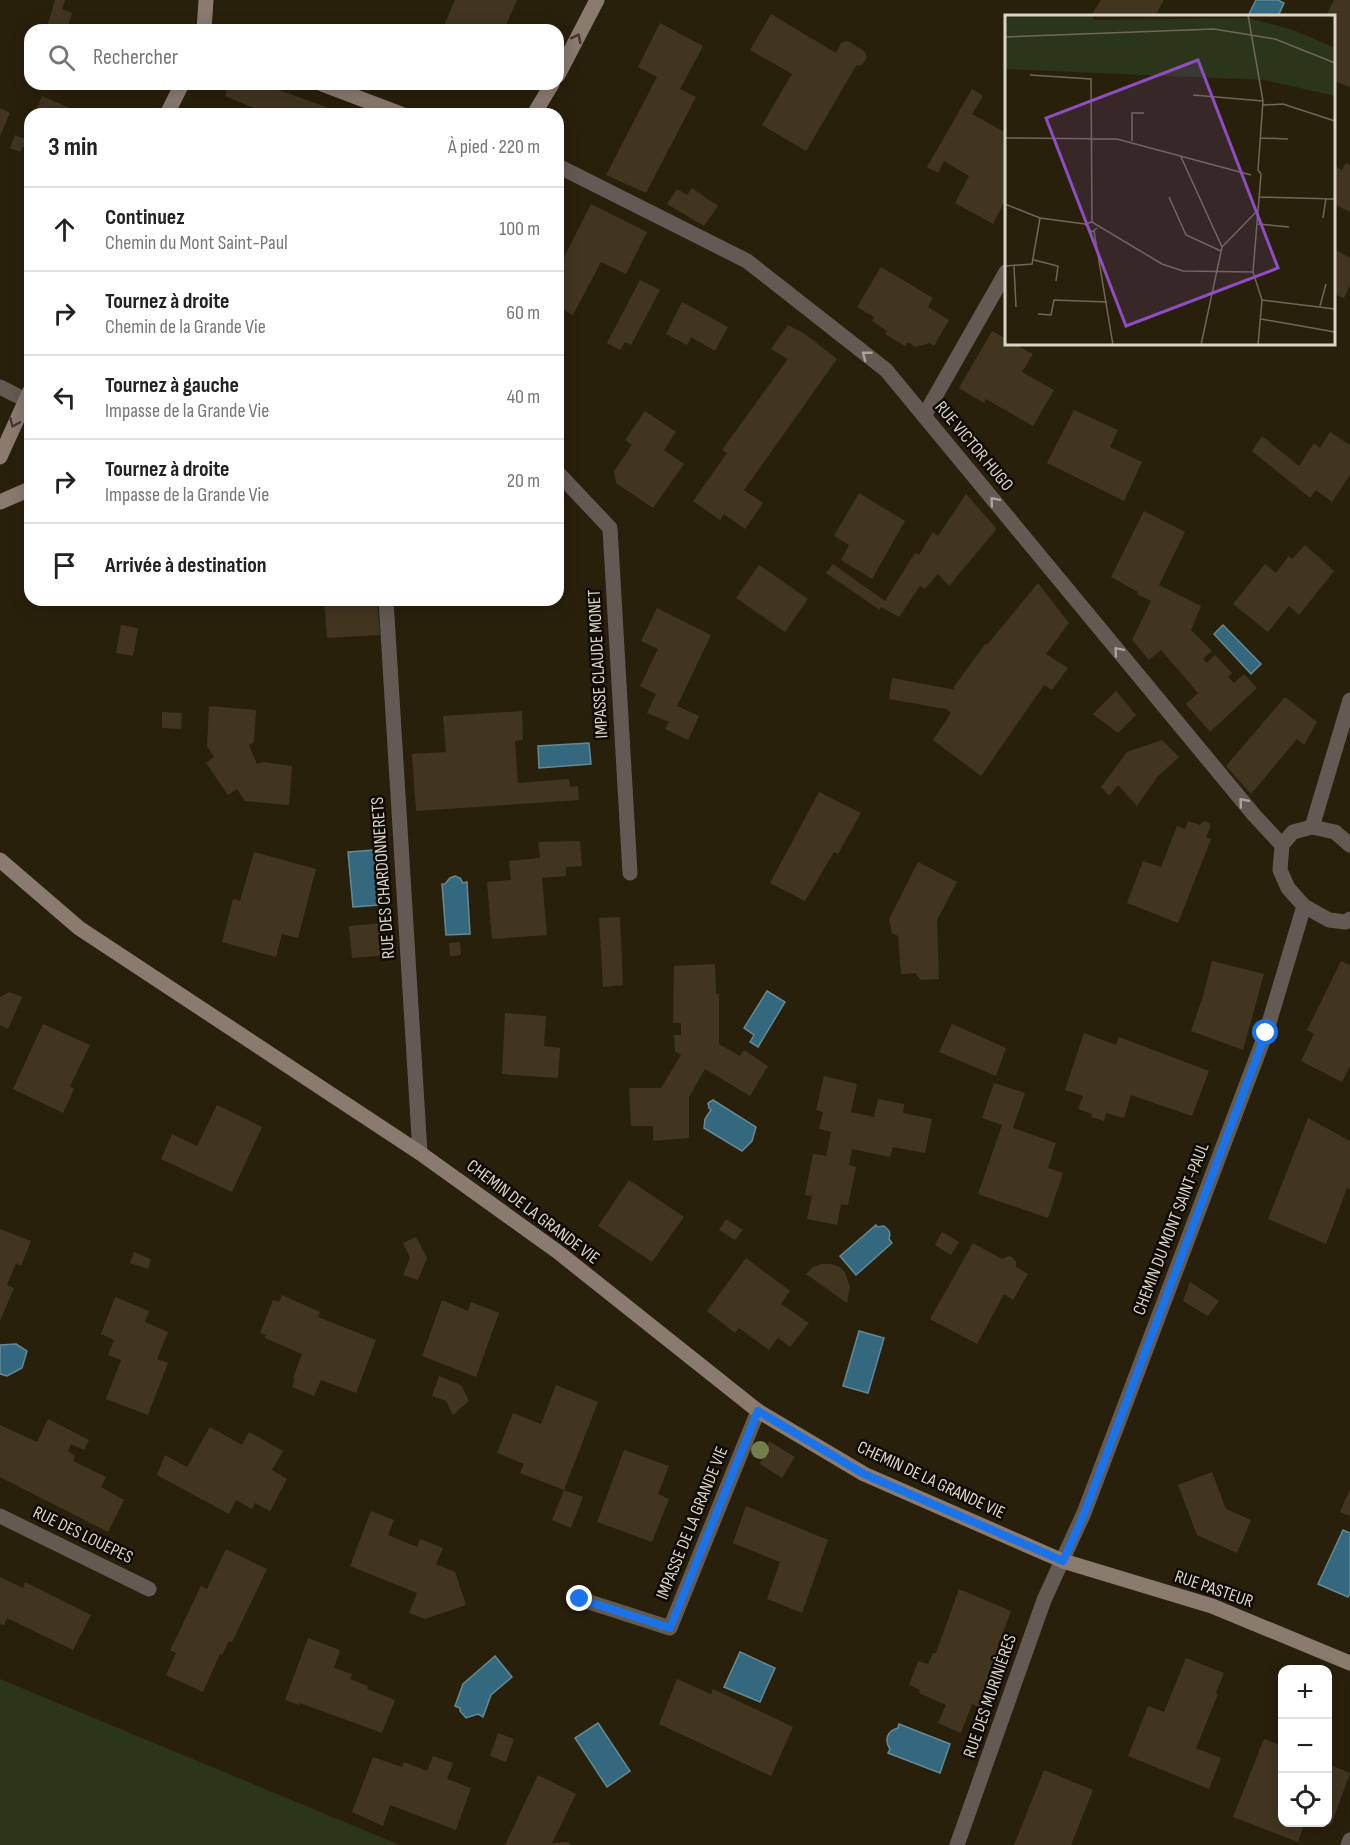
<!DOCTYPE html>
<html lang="fr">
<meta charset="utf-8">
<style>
:root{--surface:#fff;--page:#f2f2f2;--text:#222;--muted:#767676;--line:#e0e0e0}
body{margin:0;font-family:"Sofia Sans Condensed",sans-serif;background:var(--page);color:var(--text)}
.controls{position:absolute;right:18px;bottom:18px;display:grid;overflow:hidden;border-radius:12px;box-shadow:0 3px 15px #0003}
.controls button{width:54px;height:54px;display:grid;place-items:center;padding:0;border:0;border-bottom:2px solid var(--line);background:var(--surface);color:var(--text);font:30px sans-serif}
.stop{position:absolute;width:18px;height:18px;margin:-14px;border:4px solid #1a73e8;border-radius:50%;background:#fff}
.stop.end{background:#1a73e8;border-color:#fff;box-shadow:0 2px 6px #0008}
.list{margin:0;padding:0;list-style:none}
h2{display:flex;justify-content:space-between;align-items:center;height:78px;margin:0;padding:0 24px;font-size:26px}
h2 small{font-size:20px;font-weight:400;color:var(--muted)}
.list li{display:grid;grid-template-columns:39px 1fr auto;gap:18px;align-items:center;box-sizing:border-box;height:84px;padding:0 24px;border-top:2px solid var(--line)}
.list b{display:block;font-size:22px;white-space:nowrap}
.list p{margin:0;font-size:20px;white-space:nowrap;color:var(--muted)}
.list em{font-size:20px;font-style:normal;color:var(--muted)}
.icon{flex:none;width:33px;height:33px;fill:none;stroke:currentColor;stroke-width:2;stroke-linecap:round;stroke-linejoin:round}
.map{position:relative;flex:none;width:1350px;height:1845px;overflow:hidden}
.search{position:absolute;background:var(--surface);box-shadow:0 3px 15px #0003;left:24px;top:24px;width:540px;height:66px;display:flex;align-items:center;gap:15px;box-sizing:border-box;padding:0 21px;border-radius:18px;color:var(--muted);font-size:22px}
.panel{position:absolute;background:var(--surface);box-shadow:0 3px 15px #0003;left:24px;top:108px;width:540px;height:498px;border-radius:18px}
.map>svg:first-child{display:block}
.green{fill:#2b351a}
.water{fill:#33687e;stroke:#658994;stroke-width:1.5}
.building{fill:#413520}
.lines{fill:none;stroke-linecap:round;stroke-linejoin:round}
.lane{stroke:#645a54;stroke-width:15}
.street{stroke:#645a54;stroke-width:15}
.secondary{stroke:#8a7a70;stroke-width:15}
.tree{fill:#737d4e}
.oneway{stroke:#40372f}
.oneway2{stroke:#aba49a}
.route{stroke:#1a73e8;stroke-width:8}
.labels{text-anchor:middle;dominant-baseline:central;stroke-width:5;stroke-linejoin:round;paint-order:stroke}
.street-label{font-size:18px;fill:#dbd5c8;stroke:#0f0b04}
.inset-road{fill:none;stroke:#706857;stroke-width:1.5}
.view{fill:#8e4ec1;fill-opacity:0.15;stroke:#8e4ec1;stroke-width:3}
.inset-edge{fill:none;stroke:#dbd5c8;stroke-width:3}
</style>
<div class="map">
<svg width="1350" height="1845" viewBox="0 0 1350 1845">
<rect width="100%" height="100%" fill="#29200b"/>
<path class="green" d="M 0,1679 L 400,1845 L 0,1845 Z"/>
<path class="water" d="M 1256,0 L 1278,0 L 1284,3 L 1278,16 L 1248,16 Z
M 1223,625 L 1261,664 L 1251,674 L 1214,634 Z
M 589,743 L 591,764 L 539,768 L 538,746 Z
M 375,850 L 380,905 L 353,907 L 348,852 Z
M 455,876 L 460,878 L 463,883 L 467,882 L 470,934 L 446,935 L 442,884 L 445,884 L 450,878 Z
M 767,991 L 785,1002 L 758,1047 L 750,1042 L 754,1035 L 744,1028 Z
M 713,1100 L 756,1127 L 752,1141 L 742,1151 L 704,1128 L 705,1119 L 711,1110 L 709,1108 L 708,1103 Z
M 876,1225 L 877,1227 L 884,1226 C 889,1230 891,1232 889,1239 L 892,1243 L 856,1275 L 840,1256 Z
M 859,1331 L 884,1338 L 868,1393 L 843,1386 Z
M 16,1344 L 27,1351 L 22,1368 L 7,1376 L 0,1374 L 0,1345 Z
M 1343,1530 L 1350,1533 L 1350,1593 L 1348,1597 L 1318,1584 Z
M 740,1652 L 775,1668 L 760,1702 L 724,1687 Z
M 495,1656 L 512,1677 L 491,1695 L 483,1717 L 478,1714 L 466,1718 L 460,1711 L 460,1708 L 455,1706 L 463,1684 Z
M 598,1723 L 630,1771 L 607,1787 L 575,1738 Z
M 899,1724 L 950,1744 L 940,1773 L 888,1753 L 890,1749 C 884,1740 887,1731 898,1728 Z"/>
<path class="building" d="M 55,0 L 65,0 L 62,9 L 72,13 L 67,30 L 46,30 Z
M 455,0 L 517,0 L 504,30 L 460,30 L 445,23 Z
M 1101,0 L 1164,0 L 1155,16 L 1091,16 Z
M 1334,0 L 1350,0 L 1350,87 L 1334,81 L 1334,16 L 1326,16 Z
M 771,14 L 836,53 L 841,43 L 848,41 L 865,52 L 867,57 L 862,65 L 856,66 L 806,151 L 762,125 L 792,74 L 750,50 Z
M 660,23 L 703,46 L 680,89 L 696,97 L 646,193 L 606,175 L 657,77 L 638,67 Z
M 230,84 L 262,84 L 329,108 L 326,114 L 268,114 L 225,96 Z
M 972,89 L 983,96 L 972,114 L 1006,133 L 1006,199 L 993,224 L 955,203 L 969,176 L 944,161 L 938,173 L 927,167 Z
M 42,96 L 84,114 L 35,114 Z
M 0,108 L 10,113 L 0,136 Z
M 30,126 L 30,150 L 23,147 L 20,152 L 10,148 L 15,135 L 25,139 Z
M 1346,163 L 1350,165 L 1350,212 L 1334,204 L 1334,166 L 1342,170 Z
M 692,188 L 718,206 L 704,226 L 667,204 L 677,189 L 687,195 Z
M 591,204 L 647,232 L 626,274 L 601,262 L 573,315 L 558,307 L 558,269 Z
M 1334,249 L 1350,258 L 1350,285 L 1344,298 L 1336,295 L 1334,301 Z
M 881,267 L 933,298 L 928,307 L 949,320 L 934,346 L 930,343 L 915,347 L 908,342 L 905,346 L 885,334 L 887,331 L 872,321 L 874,317 L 857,307 Z
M 640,280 L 660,290 L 631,345 L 625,342 L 620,350 L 607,343 Z
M 682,302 L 728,327 L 715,351 L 691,337 L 687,345 L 666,334 Z
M 788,325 L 805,334 L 837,359 L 744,490 L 763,503 L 745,529 L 724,514 L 720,520 L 693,501 L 727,453 L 722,450 L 788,359 L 771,349 Z
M 992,331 L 1006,339 L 1006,344 L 1014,344 L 1033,354 L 1022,372 L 1054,390 L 1033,426 L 986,399 L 984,403 L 959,388 Z
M 1074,410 L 1118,430 L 1110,447 L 1142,462 L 1124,501 L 1047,463 Z
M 645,411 L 676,432 L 664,450 L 684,464 L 653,508 L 616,483 L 614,471 L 632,445 L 625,440 Z
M 1330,432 L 1350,445 L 1350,475 L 1332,502 L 1316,490 L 1310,498 L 1252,451 L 1262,436 L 1299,466 L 1314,443 L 1320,448 Z
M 859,493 L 905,521 L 872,579 L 841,560 L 849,545 L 834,536 Z
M 966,494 L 996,528 L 995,531 L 949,586 L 938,574 L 925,589 L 920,586 L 899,617 L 881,607 L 880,610 L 826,573 L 833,564 L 885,601 L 915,553 L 919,555 L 933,532 L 938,536 Z
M 1144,511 L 1185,532 L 1159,585 L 1201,606 L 1191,630 L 1212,651 L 1203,659 L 1207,663 L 1215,655 L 1232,673 L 1228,677 L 1234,683 L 1244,674 L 1257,688 L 1210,732 L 1186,704 L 1198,693 L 1161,650 L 1149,660 L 1132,640 L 1151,601 L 1137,594 L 1138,592 L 1111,577 Z
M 1305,545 L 1334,571 L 1299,615 L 1289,606 L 1268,632 L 1233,604 L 1265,564 L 1276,573 L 1289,556 L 1292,559 Z
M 759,565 L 808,599 L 785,632 L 736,598 Z
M 1038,583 L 1069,623 L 1046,654 L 1068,668 L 1052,690 L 1044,685 L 981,776 L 933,740 L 951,713 L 946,709 L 889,699 L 892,678 L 956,690 L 953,688 L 986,643 L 987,645 Z
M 324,600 L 377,600 L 380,635 L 327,638 Z
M 657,608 L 711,635 L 677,706 L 699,716 L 688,740 L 665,729 L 669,722 L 647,713 L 656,694 L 640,686 L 658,649 L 641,641 Z
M 121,625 L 138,628 L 133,656 L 116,653 Z
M 1116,691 L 1136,715 L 1118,733 L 1093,714 Z
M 1285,697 L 1317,722 L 1304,745 L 1297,739 L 1251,794 L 1226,766 Z
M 209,706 L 256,710 L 254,742 L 249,745 L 257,764 L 263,762 L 292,766 L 289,805 L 245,801 L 237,789 L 228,795 L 206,763 L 214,757 L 207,746 Z
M 522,711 L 523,740 L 515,741 L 518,783 L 569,779 L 570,787 L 578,786 L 579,800 L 416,811 L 412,754 L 446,752 L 443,716 Z
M 162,712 L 182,713 L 181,729 L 162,728 Z
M 1162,740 L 1179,757 L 1158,776 L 1137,806 L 1118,785 L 1109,796 L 1101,787 L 1127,752 Z
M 819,792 L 861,813 L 838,854 L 834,852 L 805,901 L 770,883 Z
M 1188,821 L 1200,825 L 1202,822 L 1206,821 L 1210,824 L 1210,828 L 1206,837 L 1211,839 L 1178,923 L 1127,903 L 1143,861 L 1161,867 L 1177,826 L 1185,829 Z
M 580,841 L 582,866 L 566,867 L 566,876 L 542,878 L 547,935 L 492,939 L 487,882 L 511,880 L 509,861 L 540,858 L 538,842 Z
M 254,852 L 316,869 L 298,938 L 282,934 L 276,957 L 222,942 L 233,899 L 240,901 Z
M 918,862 L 957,882 L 937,920 L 939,979 L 921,980 L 915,973 L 901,974 L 898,936 L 892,933 L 889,919 Z
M 620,917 L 623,985 L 603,987 L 599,918 Z
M 385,923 L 389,955 L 352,958 L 349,926 Z
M 460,942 L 461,955 L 450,956 L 449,943 Z
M 1212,961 L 1264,974 L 1243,1050 L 1191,1031 L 1203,996 Z
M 1341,961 L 1350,965 L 1350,1066 L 1342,1082 L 1301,1061 L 1314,1034 L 1307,1030 Z
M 715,964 L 716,994 L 719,994 L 719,1044 L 740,1056 L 744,1050 L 768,1066 L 750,1096 L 705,1069 L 689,1097 L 689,1138 L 653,1141 L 653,1126 L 631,1126 L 629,1088 L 661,1088 L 681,1055 L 675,1051 L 674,1035 L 681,1035 L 681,1023 L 673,1023 L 674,966 Z
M 9,992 L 22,997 L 8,1029 L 0,1025 L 0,997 Z
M 505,1013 L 546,1016 L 544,1046 L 560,1048 L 558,1078 L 502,1074 Z
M 43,1024 L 90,1045 L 70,1086 L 74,1089 L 63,1113 L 13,1089 Z
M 952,1024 L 1006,1048 L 996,1076 L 939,1052 Z
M 1084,1033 L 1116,1045 L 1119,1037 L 1209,1071 L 1192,1116 L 1131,1095 L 1124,1118 L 1106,1113 L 1104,1121 L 1091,1117 L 1092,1114 L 1078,1109 L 1083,1096 L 1065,1090 Z
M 824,1076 L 857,1084 L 851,1112 L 874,1117 L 878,1099 L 904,1104 L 903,1113 L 932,1119 L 925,1153 L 893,1147 L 890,1157 L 852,1149 L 849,1165 L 856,1167 L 848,1205 L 841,1204 L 837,1225 L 807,1219 L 812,1196 L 805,1195 L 813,1154 L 826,1156 L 831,1132 L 819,1129 L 823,1112 L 816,1110 Z
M 994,1083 L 1025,1093 L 1013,1128 L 1056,1143 L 1048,1168 L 1063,1173 L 1048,1218 L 978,1194 L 1002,1125 L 982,1118 Z
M 217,1105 L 262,1127 L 232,1192 L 161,1159 L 172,1134 L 197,1146 Z
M 1308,1118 L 1350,1141 L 1350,1189 L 1347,1188 L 1326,1244 L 1268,1219 Z
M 629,1180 L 684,1217 L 652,1262 L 598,1226 Z
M 726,1219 L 743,1230 L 735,1240 L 719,1230 Z
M 0,1229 L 31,1241 L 21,1266 L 16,1263 L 7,1285 L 14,1288 L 0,1321 Z
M 942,1232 L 959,1242 L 951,1255 L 935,1245 Z
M 416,1237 L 427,1258 L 418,1280 L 403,1275 L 410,1258 L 403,1243 Z
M 973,1243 L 1002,1259 L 1009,1256 L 1012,1257 L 1016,1262 L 1016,1267 L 1028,1274 L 1013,1300 L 1004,1294 L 977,1344 L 930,1319 Z
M 134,1252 L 151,1259 L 148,1269 L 130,1263 Z
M 746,1258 L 790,1291 L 781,1304 L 809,1323 L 790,1347 L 778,1338 L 769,1350 L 739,1328 L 735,1333 L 707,1311 Z
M 821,1264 L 831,1264 L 840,1267 L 845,1272 L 850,1287 L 847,1303 L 806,1274 L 813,1267 Z
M 1190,1282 L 1219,1301 L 1208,1316 L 1183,1301 Z
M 282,1295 L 320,1312 L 318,1317 L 376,1340 L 356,1393 L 321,1380 L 314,1396 L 292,1387 L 295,1379 L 293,1378 L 302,1354 L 265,1338 L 266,1335 L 260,1333 L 273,1300 L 279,1302 Z
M 115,1297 L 149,1311 L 145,1322 L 168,1332 L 157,1359 L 168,1363 L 148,1415 L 106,1399 L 121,1360 L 108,1355 L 114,1340 L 101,1334 Z
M 442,1300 L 468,1311 L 471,1302 L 499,1313 L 476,1377 L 422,1356 Z
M 439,1376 L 461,1385 L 469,1401 L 453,1415 L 446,1401 L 432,1396 Z
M 556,1385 L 598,1402 L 564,1490 L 520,1473 L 524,1464 L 497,1453 L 513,1413 L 541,1424 Z
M 48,1419 L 89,1440 L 84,1450 L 71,1444 L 68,1451 L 75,1456 L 73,1461 L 106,1477 L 101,1487 L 124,1500 L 108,1532 L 0,1477 L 0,1425 L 37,1442 Z
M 210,1427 L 242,1445 L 249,1432 L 283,1451 L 272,1470 L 287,1479 L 270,1511 L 255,1503 L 252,1509 L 236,1500 L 229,1514 L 157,1475 L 165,1455 L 187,1467 Z
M 769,1441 L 795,1457 L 782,1478 L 760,1464 Z
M 624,1450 L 669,1466 L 658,1494 L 669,1499 L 652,1542 L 597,1522 Z
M 1212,1472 L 1226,1509 L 1251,1520 L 1237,1553 L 1197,1535 L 1178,1485 Z
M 1350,1489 L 1350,1516 L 1340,1512 Z
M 564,1490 L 583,1497 L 571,1528 L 552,1520 Z
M 746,1506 L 828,1540 L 802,1613 L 767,1599 L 780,1562 L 733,1543 Z
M 371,1511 L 394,1520 L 388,1535 L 417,1547 L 420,1539 L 443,1548 L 436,1564 L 455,1572 L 466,1605 L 425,1619 L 409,1613 L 417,1593 L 350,1566 Z
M 226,1549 L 267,1569 L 232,1642 L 229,1641 L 222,1655 L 220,1654 L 203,1692 L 166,1675 L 176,1653 L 170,1650 L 178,1634 L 201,1586 L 207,1589 Z
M 0,1577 L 23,1588 L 25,1582 L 91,1615 L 73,1650 L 7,1618 L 4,1625 L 0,1624 Z
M 959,1589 L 1011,1611 L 999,1643 L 1008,1646 L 986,1710 L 972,1704 L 961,1733 L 938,1723 L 946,1705 L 919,1693 L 920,1690 L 909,1685 L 918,1661 L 928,1664 L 933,1653 L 936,1653 Z
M 308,1638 L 340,1650 L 334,1668 L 352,1674 L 350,1679 L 368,1686 L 367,1689 L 395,1700 L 382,1733 L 300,1703 L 299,1705 L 285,1700 Z
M 1186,1658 L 1224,1673 L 1216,1693 L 1218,1694 L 1196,1748 L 1221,1758 L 1209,1789 L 1128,1756 L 1148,1706 L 1164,1712 Z
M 677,1679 L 711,1694 L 713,1689 L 793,1727 L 771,1776 L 659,1724 Z
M 498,1733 L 514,1739 L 506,1762 L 490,1756 Z
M 1264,1739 L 1282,1746 L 1282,1822 L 1305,1822 L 1298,1842 L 1233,1817 Z
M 433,1756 L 453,1763 L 447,1779 L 471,1788 L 456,1830 L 390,1805 L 383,1826 L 352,1812 L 373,1757 L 402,1767 L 404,1762 L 427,1771 Z
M 1328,1764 L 1350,1773 L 1331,1825 L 1328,1824 Z
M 1044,1770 L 1093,1790 L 1071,1845 L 1014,1845 Z
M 538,1775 L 576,1794 L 552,1843 L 567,1842 L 572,1845 L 505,1845 Z"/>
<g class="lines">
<path class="lane" d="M 924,416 L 1006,272
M 1348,1845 L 1350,1840"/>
<path class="street" d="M 558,166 L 747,261 L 886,370 L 1254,815 L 1282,845
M 0,387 L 24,399
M 558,473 L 610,528 L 630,873
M 386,600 L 420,1153
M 1312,827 L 1350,700
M 1350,845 L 1335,832 L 1312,827 L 1293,832 L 1282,845 L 1280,870 L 1288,888 L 1304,906 L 1329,920 L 1346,922 L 1350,919
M 0,1516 L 149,1589
M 580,1599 L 670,1628 L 758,1411
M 957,1845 L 1044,1600 L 1084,1513 L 1266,1033 L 1304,906"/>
<path class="secondary" d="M 204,30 L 206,0
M 558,75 L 597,0
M 322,84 L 401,114
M 167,114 L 182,84
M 534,114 L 552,84
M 0,457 L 30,391
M 0,502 L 30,489
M 0,860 L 79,928 L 420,1153 L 558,1252 L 758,1411 L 864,1474 L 1063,1561 L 1212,1606 L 1350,1663"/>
</g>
<circle class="tree" cx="760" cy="1450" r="9"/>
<defs><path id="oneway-chevron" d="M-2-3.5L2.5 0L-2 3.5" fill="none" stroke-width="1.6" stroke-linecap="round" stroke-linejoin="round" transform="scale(1.5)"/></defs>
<g class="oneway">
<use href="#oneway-chevron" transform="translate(577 38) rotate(-63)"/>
<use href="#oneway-chevron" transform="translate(14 423) rotate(113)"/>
</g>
<g class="oneway2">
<use href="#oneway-chevron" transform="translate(866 355) rotate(-142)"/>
<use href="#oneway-chevron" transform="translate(994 501) rotate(-130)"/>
<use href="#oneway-chevron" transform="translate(1118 651) rotate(-130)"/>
<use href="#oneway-chevron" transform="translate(1243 802) rotate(-130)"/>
</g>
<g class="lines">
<path class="route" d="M 580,1599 L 670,1628 L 758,1411 L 864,1474 L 1063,1561 L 1084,1514 L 1266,1033"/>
</g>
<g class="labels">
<g class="street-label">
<text transform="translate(974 446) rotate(50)">RUE VICTOR HUGO</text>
<text transform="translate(598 664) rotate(-93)">IMPASSE CLAUDE MONET</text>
<text transform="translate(383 878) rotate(-94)">RUE DES CHARDONNERETS</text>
<text transform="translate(533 1212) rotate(37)">CHEMIN DE LA GRANDE VIE</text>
<text transform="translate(1171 1229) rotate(-69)">CHEMIN DU MONT SAINT-PAUL</text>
<text transform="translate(931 1480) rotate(25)">CHEMIN DE LA GRANDE VIE</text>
<text transform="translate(692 1523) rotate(-68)">IMPASSE DE LA GRANDE VIE</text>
<text transform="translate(83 1535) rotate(26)">RUE DES LOUEPES</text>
<text transform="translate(1214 1589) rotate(19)">RUE PASTEUR</text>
<text transform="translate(990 1696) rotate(-71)">RUE DES MURINIÈRES</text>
</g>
</g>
<g transform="translate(1005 15)">
<rect width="330" height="330" fill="#29200b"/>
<path d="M 0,0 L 87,0 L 89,5 L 244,3 L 291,16 L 330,33 L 330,81 L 259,65 L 0,54 Z" fill="#2b351a"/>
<path class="inset-road" d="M 243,0 L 258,86 L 253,155M 0,22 L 209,14 L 270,24 L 330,48M 25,60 L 86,64 L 87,207M 188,80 L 258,86M 258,90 L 278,89 L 330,106M 0,123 L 112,124 L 246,160M 256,123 L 283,124M 127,126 L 127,98 L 139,98M 176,142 L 217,232M 253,155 L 256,159 L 248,257 L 257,285 L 253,330M 164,182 L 181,220 L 216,236M 254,182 L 330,184M 0,189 L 35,203 L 80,209M 318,203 L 321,183M 253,209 L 284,212M 92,213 L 87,217 L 80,209 L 87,207 L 157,249 L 178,256 L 248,257M 89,216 L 108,330M 29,245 L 53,251 L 51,266M 0,251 L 27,249 L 35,203M 9,251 L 11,292M 257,285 L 330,294M 315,291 L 321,269M 33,299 L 46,300 L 49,285 L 102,287M 256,304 L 330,317M 196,330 L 217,232 L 254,194"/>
<path class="view" d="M 193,45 L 273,253 L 121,311 L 41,103 Z"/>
<rect width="330" height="330" class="inset-edge"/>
</g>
</svg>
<div class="controls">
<button>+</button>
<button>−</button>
<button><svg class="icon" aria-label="locate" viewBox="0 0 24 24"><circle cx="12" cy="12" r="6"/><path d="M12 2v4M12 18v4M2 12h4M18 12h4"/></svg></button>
</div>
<div class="stop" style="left:1266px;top:1033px"></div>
<div class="stop end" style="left:580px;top:1599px"></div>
<div class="search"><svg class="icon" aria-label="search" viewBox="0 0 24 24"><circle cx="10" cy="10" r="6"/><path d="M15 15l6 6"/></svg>Rechercher</div>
<section class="panel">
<h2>3 min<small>À pied · 220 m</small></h2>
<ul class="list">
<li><svg class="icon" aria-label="ahead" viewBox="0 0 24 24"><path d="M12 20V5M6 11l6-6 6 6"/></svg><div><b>Continuez</b><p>Chemin du Mont Saint-Paul</p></div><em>100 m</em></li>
<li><svg class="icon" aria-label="right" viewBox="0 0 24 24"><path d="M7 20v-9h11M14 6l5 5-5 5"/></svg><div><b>Tournez à droite</b><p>Chemin de la Grande Vie</p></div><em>60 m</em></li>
<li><svg class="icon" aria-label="left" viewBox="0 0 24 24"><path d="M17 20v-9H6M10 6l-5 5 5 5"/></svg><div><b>Tournez à gauche</b><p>Impasse de la Grande Vie</p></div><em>40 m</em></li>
<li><svg class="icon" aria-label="right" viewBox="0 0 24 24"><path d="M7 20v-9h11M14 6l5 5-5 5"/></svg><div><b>Tournez à droite</b><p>Impasse de la Grande Vie</p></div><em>20 m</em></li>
<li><svg class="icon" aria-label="arrive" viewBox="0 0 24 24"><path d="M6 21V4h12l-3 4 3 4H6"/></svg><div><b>Arrivée à destination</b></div></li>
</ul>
</section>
</div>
